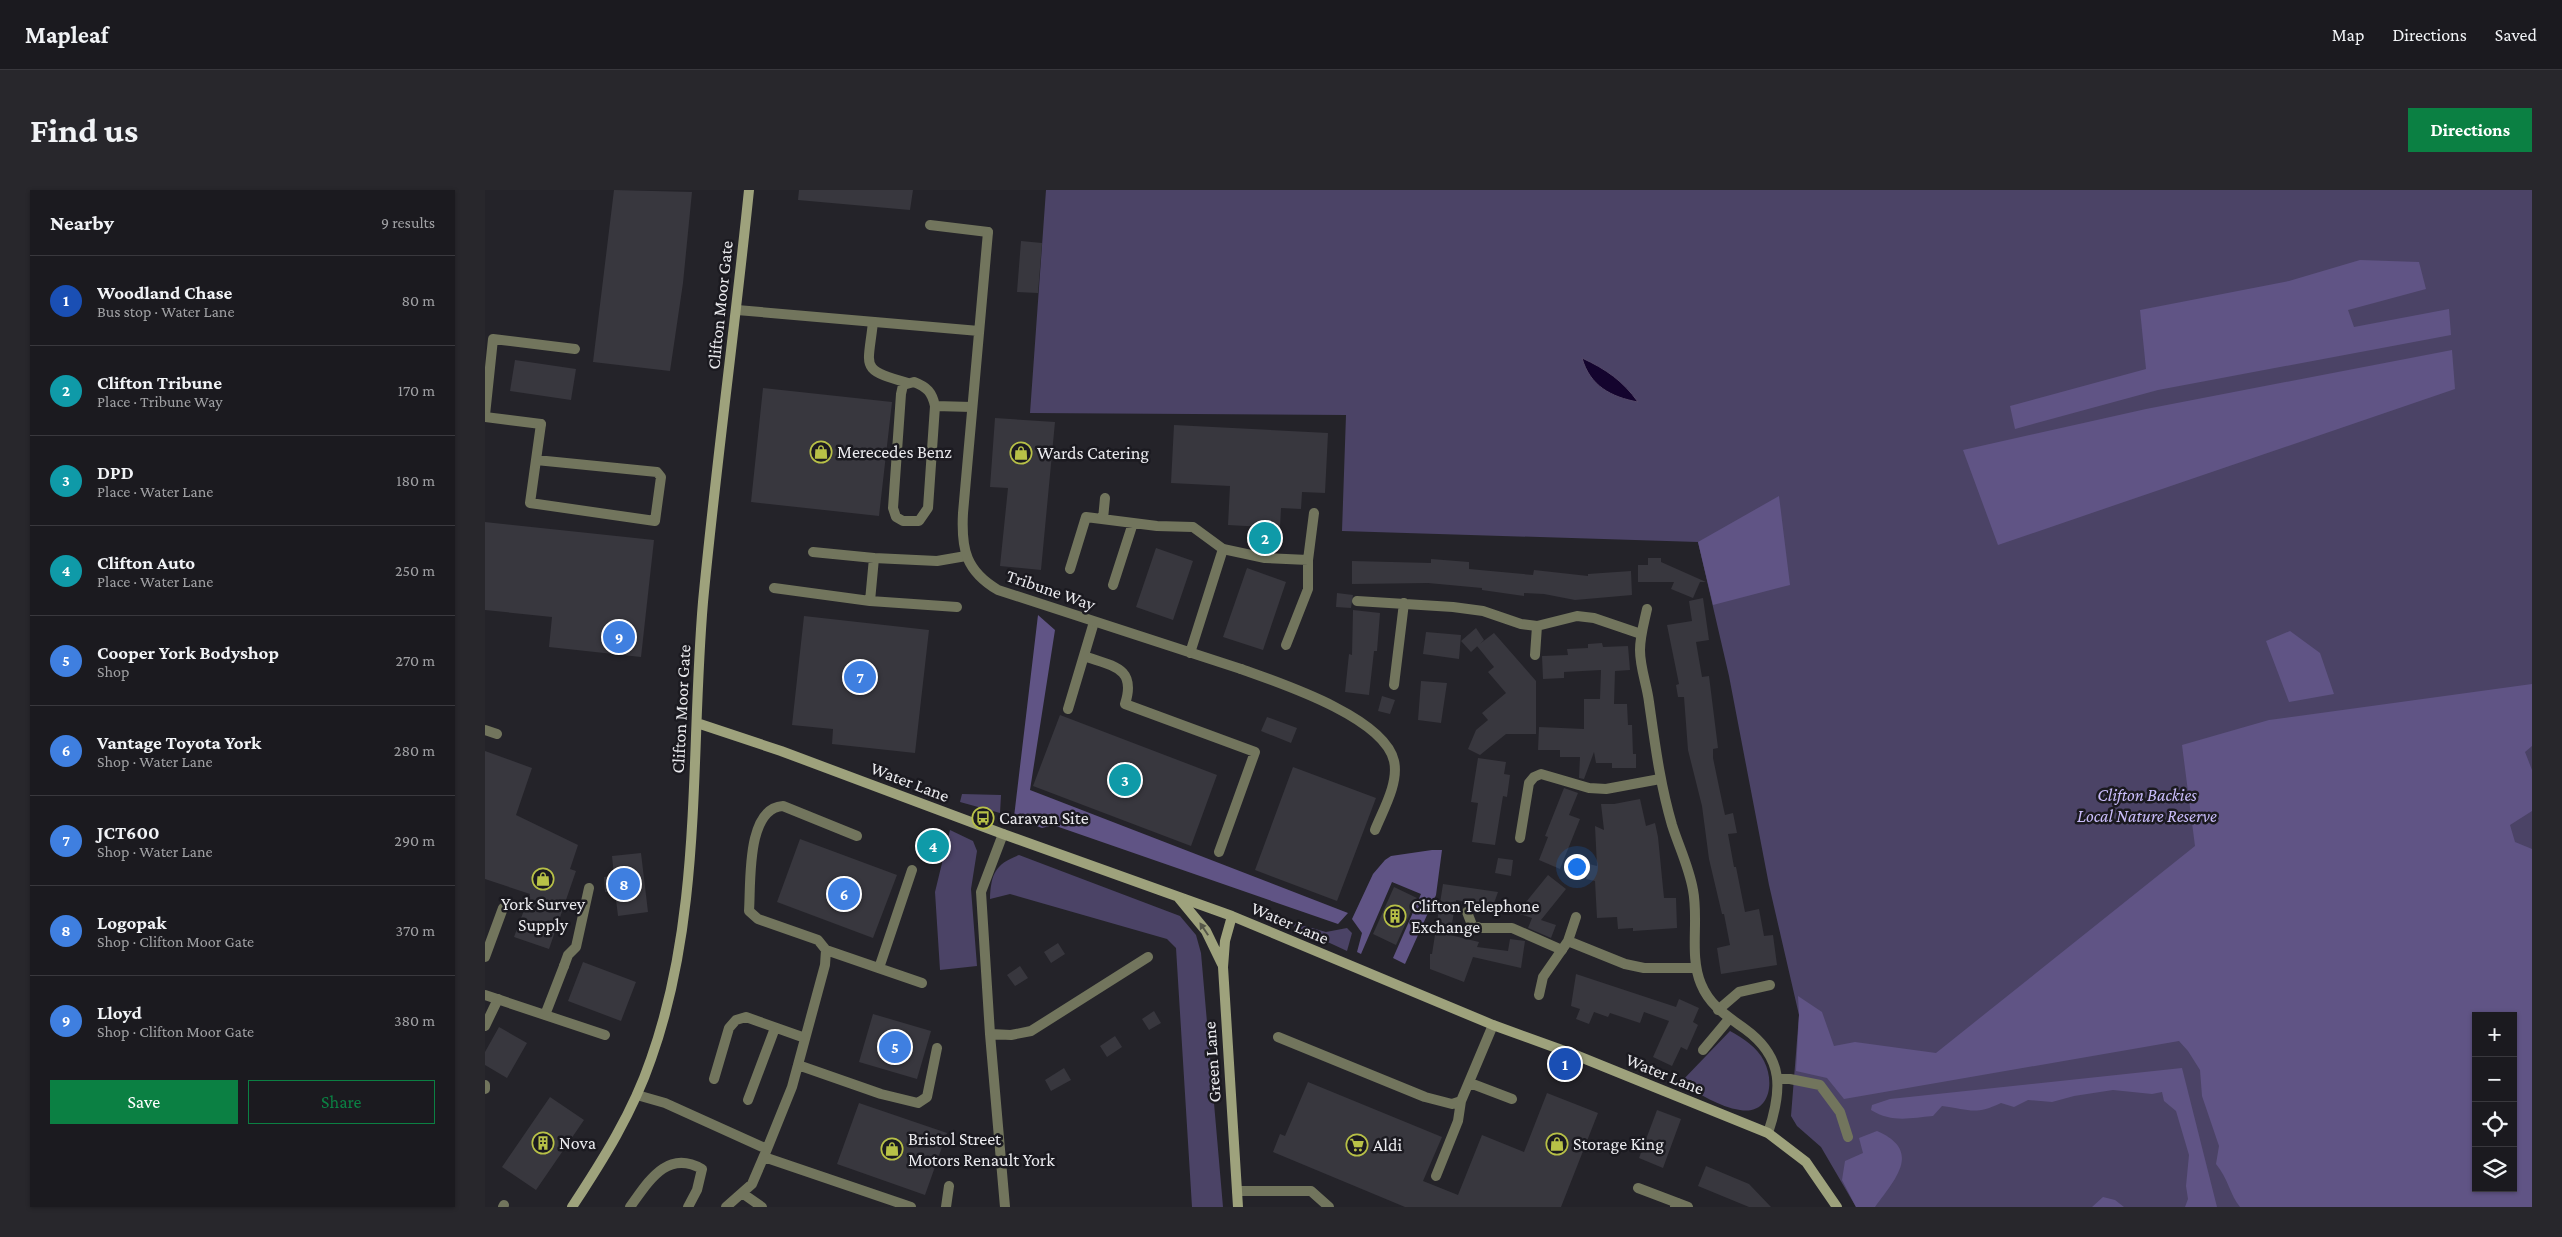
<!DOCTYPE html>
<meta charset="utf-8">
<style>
:root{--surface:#1b1a1f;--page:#28272c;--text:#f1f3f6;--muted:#a0a1a4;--line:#39383d;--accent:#0b8043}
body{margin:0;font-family:"Crimson Pro",serif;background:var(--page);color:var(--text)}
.controls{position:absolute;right:15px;bottom:15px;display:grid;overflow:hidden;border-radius:0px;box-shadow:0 1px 4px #0004}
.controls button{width:45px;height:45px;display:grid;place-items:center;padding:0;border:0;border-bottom:1px solid var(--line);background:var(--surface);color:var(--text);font:25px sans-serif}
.you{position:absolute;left:1091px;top:676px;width:18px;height:18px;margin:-12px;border:4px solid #fff;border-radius:50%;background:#1a73e8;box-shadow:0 0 0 8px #1a73e833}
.badge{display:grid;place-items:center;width:32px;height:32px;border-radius:50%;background:var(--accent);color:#fff;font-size:16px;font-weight:700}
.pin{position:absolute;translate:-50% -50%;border:2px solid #fff;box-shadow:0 1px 5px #0006}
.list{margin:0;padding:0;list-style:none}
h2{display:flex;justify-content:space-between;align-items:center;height:65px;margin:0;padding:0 20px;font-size:21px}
h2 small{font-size:16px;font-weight:400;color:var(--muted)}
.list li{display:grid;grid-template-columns:32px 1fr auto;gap:15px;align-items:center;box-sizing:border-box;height:90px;padding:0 20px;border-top:1px solid var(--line)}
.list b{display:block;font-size:19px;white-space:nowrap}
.list p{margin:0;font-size:16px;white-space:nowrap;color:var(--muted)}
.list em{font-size:16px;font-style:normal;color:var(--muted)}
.actions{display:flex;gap:10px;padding:15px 20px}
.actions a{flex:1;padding:11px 0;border:1px solid var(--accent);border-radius:0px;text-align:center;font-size:18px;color:var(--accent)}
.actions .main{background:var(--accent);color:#fff}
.icon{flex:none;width:28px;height:28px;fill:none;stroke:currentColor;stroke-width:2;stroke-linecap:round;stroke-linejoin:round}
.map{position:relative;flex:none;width:2047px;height:1017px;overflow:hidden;border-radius:0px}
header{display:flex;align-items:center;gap:30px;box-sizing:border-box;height:70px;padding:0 25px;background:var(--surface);border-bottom:1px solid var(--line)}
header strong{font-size:24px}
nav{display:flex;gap:28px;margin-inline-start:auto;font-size:18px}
.intro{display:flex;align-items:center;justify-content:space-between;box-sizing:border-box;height:120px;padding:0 30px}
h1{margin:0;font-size:35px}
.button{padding:12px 22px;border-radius:0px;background:var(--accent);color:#fff;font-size:18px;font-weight:700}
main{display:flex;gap:30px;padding:0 30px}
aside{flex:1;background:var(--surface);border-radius:0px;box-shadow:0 1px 4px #0004}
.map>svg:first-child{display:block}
.green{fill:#4b4366;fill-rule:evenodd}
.forest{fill:#605485;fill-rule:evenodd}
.water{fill:#14042e;stroke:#544968}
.building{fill:#38373e}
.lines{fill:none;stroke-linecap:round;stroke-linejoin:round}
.lane{stroke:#72755d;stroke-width:10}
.street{stroke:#72755d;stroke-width:10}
.secondary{stroke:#9ea27c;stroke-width:10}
.oneway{fill:#565749}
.labels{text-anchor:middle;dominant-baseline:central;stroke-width:5;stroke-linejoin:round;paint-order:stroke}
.street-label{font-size:18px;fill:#eaeaee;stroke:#1b1a20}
.poi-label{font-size:18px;fill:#eaeaee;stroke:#1b1a20;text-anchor:start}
.park-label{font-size:18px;font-style:italic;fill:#cabdfb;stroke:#1b1a20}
</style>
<header>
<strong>Mapleaf</strong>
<nav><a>Map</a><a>Directions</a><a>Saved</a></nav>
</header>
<div class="intro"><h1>Find us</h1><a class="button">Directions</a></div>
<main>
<aside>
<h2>Nearby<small>9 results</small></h2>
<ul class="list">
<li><span class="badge" style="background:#1a4fb4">1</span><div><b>Woodland Chase</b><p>Bus stop · Water Lane</p></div><em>80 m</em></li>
<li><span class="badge" style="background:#0f9aa8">2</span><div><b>Clifton Tribune</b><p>Place · Tribune Way</p></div><em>170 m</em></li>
<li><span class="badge" style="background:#0f9aa8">3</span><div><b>DPD</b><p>Place · Water Lane</p></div><em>180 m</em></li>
<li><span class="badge" style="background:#0f9aa8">4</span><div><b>Clifton Auto</b><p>Place · Water Lane</p></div><em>250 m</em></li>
<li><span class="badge" style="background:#3f7fe0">5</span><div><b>Cooper York Bodyshop</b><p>Shop</p></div><em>270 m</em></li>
<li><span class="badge" style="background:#3f7fe0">6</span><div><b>Vantage Toyota York</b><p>Shop · Water Lane</p></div><em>280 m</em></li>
<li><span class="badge" style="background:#3f7fe0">7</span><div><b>JCT600</b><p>Shop · Water Lane</p></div><em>290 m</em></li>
<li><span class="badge" style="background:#3f7fe0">8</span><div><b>Logopak</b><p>Shop · Clifton Moor Gate</p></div><em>370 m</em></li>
<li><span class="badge" style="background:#3f7fe0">9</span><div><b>Lloyd</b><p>Shop · Clifton Moor Gate</p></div><em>380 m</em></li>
</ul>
<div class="actions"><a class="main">Save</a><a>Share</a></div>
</aside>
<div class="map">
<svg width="2047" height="1017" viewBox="0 0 2047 1017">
<rect width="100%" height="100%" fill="#242329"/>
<path class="green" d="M 561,0 L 2047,0 L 2047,1017 L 1371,1017 L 1336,957 L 1312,936 L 1306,926 L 1314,825 L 1284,695 L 1244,486 L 1213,352 L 857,341 L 861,225 L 545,223 ZM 1991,826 L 2028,826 L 2028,998 L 1991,998 Z
M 477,604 L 516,605 L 515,623 L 475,612 Z
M 465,640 L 488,651 L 492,661 L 486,699 L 492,776 L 455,780 L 450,702 Z
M 534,665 L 695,726 L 711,745 L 716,763 L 738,1017 L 707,1017 L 691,758 L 682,749 L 525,704 L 505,709 C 506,684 510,674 534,665 Z
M 791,728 L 841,742 L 862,738 L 867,743 L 862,761 Z
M 1245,841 C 1258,848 1272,857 1279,871 C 1290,892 1285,925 1255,920 C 1234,917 1214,903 1195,893 Z"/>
<path class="forest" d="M 1875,70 L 1934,72 L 1941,99 L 1863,120 L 1869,137 L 1964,119 L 1966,145 L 1673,200 L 1530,239 L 1525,216 L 1661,179 L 1655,120 L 1804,91 Z
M 1967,160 L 1970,199 L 1513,355 L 1478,260 L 1661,219 Z
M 1294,306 L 1305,395 L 1228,415 L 1213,352 Z
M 553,425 L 570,440 L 545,600 L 863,723 L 853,734 L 568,635 L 557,638 L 529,627 Z
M 1805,441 L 1835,463 L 1849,504 L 1804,512 L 1781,451 Z
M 2047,494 L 2047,556 L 2040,562 L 2047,580 L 2047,621 L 2025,635 L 2030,652 L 2047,659 L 2047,1017 L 1755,1017 C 1745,1005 1743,988 1731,974 L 1734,956 L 1717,906 L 1715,880 L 1703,861 L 1694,851 L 1359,909 L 1342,888 L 1311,881 L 1314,825 L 1313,806 L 1337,822 L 1349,856 L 1370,852 L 1451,863 L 1710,656 L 1697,555 L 1784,530 ZM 1991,826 L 2028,826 L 2028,998 L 1991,998 Z
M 947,660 L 957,660 L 951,705 L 920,774 L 908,768 L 936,704 L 907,692 L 876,764 L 872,762 L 877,743 L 867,729 L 888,684 L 900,670 L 906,666 Z
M 1697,878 L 1732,1017 L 1700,1017 L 1703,1009 L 1701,996 L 1704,965 L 1691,921 L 1679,911 L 1677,902 L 1667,904 L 1628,900 L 1589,906 L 1567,912 L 1543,910 L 1529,917 L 1516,913 C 1489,926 1484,919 1457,916 L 1448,926 C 1425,928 1407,933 1386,920 L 1387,915 L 1405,909 Z
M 1392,941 C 1438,961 1410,989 1390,1017 L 1371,1017 L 1357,990 L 1360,971 L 1378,963 L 1374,948 Z
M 1618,1007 L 1630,1010 L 1639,1017 L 1607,1017 Z"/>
<path class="water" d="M 1097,168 C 1121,179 1138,191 1153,212 C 1126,207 1105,196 1097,168 Z"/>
<path class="building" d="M 129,0 L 207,2 L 198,93 L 185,181 L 108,172 Z
M 314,0 L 428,0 L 425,20 L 313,10 Z
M 536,51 L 557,53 L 553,103 L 532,102 Z
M 30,170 L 91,179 L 86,210 L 25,201 Z
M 278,198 L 407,212 L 394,326 L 266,312 Z
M 510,228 L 570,232 L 556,380 L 515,376 L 523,298 L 505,297 Z
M 689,235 L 843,243 L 840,303 L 817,302 L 816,319 L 796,318 L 795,338 L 743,335 L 745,296 L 686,293 Z
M 0,332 L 169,350 L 156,467 L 64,457 L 67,427 L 0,420 Z
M 671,358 L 708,371 L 688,430 L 651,417 Z
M 1163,368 L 1176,368 L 1176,372 L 1221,392 L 1215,392 L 1208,408 L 1186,399 L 1189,392 L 1153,392 L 1153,375 L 1163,375 Z
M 946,369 L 984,372 L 984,379 L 1048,385 L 1049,380 L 1103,386 L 1103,384 L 1146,381 L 1147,405 L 1090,410 L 1059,404 L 1039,403 L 1039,406 L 997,400 L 997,398 L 943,393 L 867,394 L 867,371 L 946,373 Z
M 762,378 L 801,392 L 778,460 L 738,447 Z
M 852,403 L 868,405 L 866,418 L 851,417 Z
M 1218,408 L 1224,450 L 1211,452 L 1217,487 L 1224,486 L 1233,558 L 1228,559 L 1228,568 L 1238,616 L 1240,625 L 1248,623 L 1252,643 L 1243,644 L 1249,677 L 1251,677 L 1260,722 L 1274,719 L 1279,746 L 1288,745 L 1292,775 L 1236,784 L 1232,758 L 1245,755 L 1239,724 L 1237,724 L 1224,669 L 1217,616 L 1203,560 L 1199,507 L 1193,507 L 1191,495 L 1194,494 L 1182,435 L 1207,431 L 1204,411 Z
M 868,420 L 895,423 L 892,461 L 889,461 L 884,505 L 860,502 L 864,464 L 867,465 Z
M 319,426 L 444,440 L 430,563 L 347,554 L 348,539 L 307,535 Z
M 991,438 L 999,450 L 986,462 L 976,451 Z
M 941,442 L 976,445 L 974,469 L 938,464 Z
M 1009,443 L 1051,491 L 1051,544 L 1021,544 L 995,565 L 983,559 L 991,540 L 1003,530 L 997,523 L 1021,503 L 1003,482 L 1009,477 L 992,456 Z
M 1117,453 L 1118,457 L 1143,456 L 1145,480 L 1130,481 L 1129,514 L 1142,514 L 1143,535 L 1147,535 L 1148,564 L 1151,564 L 1151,578 L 1127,578 L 1127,573 L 1111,573 L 1109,562 L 1099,589 L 1094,588 L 1095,567 L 1075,567 L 1075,560 L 1053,560 L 1054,537 L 1099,539 L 1099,509 L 1115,509 L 1116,480 L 1079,482 L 1079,488 L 1058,489 L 1057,466 L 1083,465 L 1082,459 L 1103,458 L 1103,454 Z
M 936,491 L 962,493 L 956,533 L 933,530 Z
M 897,506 L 910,510 L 905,524 L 893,521 Z
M 575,525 L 732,585 L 706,656 L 548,596 Z
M 782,527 L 812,538 L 806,553 L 776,541 Z
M 0,561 L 47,578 L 31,625 L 93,655 L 85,679 L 91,681 L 64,759 L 29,747 L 45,704 L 0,689 Z
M 993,568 L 1021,572 L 1019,584 L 1025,585 L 1022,607 L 1018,606 L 1010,655 L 987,652 L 993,613 L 986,612 Z
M 808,577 L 891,608 L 852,711 L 770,680 Z
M 1079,598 L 1093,603 L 1084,625 L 1095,629 L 1075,679 L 1054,670 L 1063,647 L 1060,646 Z
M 1155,609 L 1161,636 L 1170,633 L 1173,647 L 1179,708 L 1191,708 L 1192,738 L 1148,741 L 1148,738 L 1133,739 L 1132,727 L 1112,728 L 1110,691 L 1101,689 L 1104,674 L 1112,676 L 1110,636 L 1119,640 L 1116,614 L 1129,614 Z
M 315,649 L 412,685 L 388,748 L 292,712 Z
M 156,663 L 163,722 L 133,726 L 130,701 L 120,702 L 119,687 L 129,686 L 127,666 Z
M 1013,668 L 1028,670 L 1026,686 L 1010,683 Z
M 1063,685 L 1081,699 L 1056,730 L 1071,735 L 1066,748 L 1043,738 L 1047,728 L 1032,723 Z
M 958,694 L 1013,702 L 1008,716 L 971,710 L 965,745 L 994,752 L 992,757 L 1023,761 L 1025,749 L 1040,751 L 1036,778 L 988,767 L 979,792 L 945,779 L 945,764 L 947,764 Z
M 909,697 L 932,708 L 911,755 L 888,744 Z
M 573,753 L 580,764 L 566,773 L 559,762 Z
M 98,772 L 151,792 L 136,831 L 83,811 Z
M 535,776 L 543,788 L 530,796 L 522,785 Z
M 1091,784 L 1191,817 L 1194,809 L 1214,818 L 1208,832 L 1213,835 L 1202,860 L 1196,857 L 1187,876 L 1168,867 L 1184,831 L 1159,822 L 1155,833 L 1125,823 L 1123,827 L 1109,822 L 1104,834 L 1091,829 L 1095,819 L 1086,816 Z
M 669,821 L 676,833 L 664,840 L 657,829 Z
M 388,824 L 446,841 L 432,889 L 374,872 Z
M 14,837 L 42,853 L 22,888 L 0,875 L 0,862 Z
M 630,846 L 637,857 L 622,867 L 615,856 Z
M 579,878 L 586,890 L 566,901 L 560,890 Z
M 823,892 L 957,947 L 938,991 L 973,1005 L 997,945 L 1039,962 L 1062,903 L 1113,923 L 1076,1017 L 920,1017 L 788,962 L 795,944 L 800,946 Z
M 65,907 L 99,930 L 51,1000 L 17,977 Z
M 374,913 L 462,943 L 440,1005 L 352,974 Z
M 1172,920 L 1196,929 L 1178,978 L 1154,968 Z
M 1221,976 L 1264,994 L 1286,1017 L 1264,1017 L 1213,996 Z"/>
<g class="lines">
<path class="lane" d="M 445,35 L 503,42
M 388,132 C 383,179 374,179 423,193
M 429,192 C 442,197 447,202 450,216 L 443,318 L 434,331 L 418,331 L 411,327 L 408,318 L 416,204 L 418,195 Z
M 450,216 L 487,217
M 0,225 L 8,149 L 90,159
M 51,270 L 172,282 L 176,287 L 170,331 L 45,313 L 56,234
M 618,329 L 620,308
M 328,362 L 389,368
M 585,379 L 601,327 L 672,336 L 708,337 L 738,359 L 780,368 L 823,370
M 628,395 L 648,333
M 289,398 L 385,411 L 389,368 L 452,371 L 481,366
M 385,411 L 472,417
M 801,455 L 823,399 L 823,370 L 829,323
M 599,466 C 627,476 652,477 640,514 L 770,562 L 734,662
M 756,479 C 795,493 899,527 909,571 C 914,593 898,620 890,640
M 583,519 L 609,432
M 0,540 L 12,544
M 518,644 L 496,702 L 505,844 L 520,1017
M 982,722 L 987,735 L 995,738 L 1027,738 L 1077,760
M 341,760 L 437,793
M 0,767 L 18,718
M 79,776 L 83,765 L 91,757 L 104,698
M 394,778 L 427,680
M 1233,820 L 1254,802 L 1285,795
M 0,836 L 13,809
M 505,844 L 526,845 L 546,841 L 663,767
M 793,847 L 940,907 L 967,914 L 976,911 L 1008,835
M 1218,860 L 1244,829
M 313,875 L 396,904 L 433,913 L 442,907 L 452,858
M 229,889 L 244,838 L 251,830 L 261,827 L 320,848
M 1294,889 L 1305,889 L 1335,895 L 1355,922 L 1363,947
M 985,893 L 1027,909
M 0,895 L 0,899
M 152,905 L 180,913 L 282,959
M 263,910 L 290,838
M 279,967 L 426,1017
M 951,986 L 973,931 L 976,911
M 1153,998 L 1203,1017
M 752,1001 L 826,1001 L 844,1017
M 257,1003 L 277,1017
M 18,1017 L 19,1015
M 145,1017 C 164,991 182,959 217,979 L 212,1000 L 203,1017
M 241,1017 L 267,994 L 282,959 L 307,897 L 340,775 L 341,760 L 333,750 L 273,729 L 264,721 C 266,693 261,618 298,616 L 372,646
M 461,1017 L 464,996"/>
<path class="street" d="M 503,42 L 478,323 C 476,360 481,381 513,400 L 756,479
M 252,120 L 494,141
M 0,227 L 56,234
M 872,411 L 968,417 L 998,421 L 1036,434 L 1052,436 L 1092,426 L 1109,428 L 1156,444
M 1162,419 C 1159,433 1155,446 1155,460 C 1155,478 1162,495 1164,512 C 1170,554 1175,594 1187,635 C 1194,657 1204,677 1208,700 C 1214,730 1204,766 1216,794 C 1225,816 1242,826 1260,839 C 1300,868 1297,901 1283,943
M 705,463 L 738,359
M 1050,465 L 1052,436
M 909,495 L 919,413
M 1035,648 L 1044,593 L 1049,587 L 1056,584 L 1104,598 L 1121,599 L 1175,589
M 1083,751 L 1140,774 L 1159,778 L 1211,778
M 0,805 L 120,845
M 1054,805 L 1058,787 L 1083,751 L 1091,727
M 60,825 L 79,776
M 1190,1017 L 1192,1013"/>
<path class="secondary" d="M 212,533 L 296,561 L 518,644 L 747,726 L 1008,835 L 1088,864 L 1283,943 L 1321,972 L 1352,1017
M 693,707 L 721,741 L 737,774
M 747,726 L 740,751 L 738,777 L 753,1017
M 87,1017 C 118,970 148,922 166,869 C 218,723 205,564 218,412 C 231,275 250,137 264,0"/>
</g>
<defs><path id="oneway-solid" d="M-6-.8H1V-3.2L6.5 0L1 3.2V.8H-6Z" transform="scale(1.25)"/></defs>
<use class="oneway" href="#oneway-solid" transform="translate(719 739) rotate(-124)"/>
<defs>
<g id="shop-ring" transform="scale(1.125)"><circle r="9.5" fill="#1b1a20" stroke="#b8c147" stroke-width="1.5"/><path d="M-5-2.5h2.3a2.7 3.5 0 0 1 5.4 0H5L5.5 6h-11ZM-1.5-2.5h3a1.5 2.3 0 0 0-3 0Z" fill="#b8c147"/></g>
<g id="bus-ring" transform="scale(1.125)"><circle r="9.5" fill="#1b1a20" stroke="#b8c147" stroke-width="1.5"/><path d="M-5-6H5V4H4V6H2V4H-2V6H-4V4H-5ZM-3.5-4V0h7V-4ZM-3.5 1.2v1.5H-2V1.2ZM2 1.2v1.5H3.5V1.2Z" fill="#b8c147"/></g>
<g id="building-ring" transform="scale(1.125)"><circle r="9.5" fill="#1b1a20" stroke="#b8c147" stroke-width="1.5"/><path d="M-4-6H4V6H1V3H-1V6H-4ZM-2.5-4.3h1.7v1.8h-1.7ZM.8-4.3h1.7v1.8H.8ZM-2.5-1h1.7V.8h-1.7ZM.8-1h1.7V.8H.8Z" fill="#b8c147"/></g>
<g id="supermarket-ring" transform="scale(1.125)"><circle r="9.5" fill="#1b1a20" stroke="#b8c147" stroke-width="1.5"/><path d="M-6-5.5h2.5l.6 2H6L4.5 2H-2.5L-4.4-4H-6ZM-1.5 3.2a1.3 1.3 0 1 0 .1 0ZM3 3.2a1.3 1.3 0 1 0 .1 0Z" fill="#b8c147"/></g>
</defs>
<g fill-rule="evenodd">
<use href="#shop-ring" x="336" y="262"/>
<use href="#shop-ring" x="536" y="263"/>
<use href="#bus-ring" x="498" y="628"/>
<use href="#shop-ring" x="58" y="689"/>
<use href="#building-ring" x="910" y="726"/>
<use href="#building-ring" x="58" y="953"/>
<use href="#shop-ring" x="1072" y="954"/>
<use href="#supermarket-ring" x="872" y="955"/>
<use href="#shop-ring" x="407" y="959"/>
</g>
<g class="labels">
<g class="street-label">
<text transform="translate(235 115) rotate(-84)">Clifton Moor Gate</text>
<text transform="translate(566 400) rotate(19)">Tribune Way</text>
<text transform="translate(196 519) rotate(-87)">Clifton Moor Gate</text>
<text transform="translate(425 592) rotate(21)">Water Lane</text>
<text transform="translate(805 733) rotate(23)">Water Lane</text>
<text transform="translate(727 872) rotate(-94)">Green Lane</text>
<text transform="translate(1180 884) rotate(22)">Water Lane</text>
</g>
<g class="poi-label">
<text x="352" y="262">Merecedes Benz</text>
<text x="552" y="263">Wards Catering</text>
<text x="514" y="628">Caravan Site</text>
<text x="58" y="714" text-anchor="middle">York Survey<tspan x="58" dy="21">Supply</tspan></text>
<text x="926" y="716">Clifton Telephone<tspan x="926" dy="21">Exchange</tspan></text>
<text x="423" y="949">Bristol Street<tspan x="423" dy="21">Motors Renault York</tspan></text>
<text x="74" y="953">Nova</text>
<text x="1088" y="954">Storage King</text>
<text x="888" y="955">Aldi</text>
</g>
<g class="park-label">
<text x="1662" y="605">Clifton Backies<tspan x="1662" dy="21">Local Nature Reserve</tspan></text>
</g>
</g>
</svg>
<div class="controls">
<button>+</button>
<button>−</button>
<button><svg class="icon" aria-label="locate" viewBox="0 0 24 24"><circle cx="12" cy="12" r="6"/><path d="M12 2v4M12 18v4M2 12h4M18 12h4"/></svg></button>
<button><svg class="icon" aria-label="layers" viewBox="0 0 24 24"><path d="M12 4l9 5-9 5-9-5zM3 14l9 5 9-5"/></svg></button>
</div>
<div class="you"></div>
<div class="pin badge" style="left:1080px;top:874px;background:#1a4fb4">1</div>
<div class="pin badge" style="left:780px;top:348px;background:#0f9aa8">2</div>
<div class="pin badge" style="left:640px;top:590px;background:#0f9aa8">3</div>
<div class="pin badge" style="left:448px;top:656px;background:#0f9aa8">4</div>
<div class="pin badge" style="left:410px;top:857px;background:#3f7fe0">5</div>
<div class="pin badge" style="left:359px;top:704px;background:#3f7fe0">6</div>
<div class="pin badge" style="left:375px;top:487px;background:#3f7fe0">7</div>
<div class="pin badge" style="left:139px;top:694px;background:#3f7fe0">8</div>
<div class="pin badge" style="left:134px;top:447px;background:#3f7fe0">9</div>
</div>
</main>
